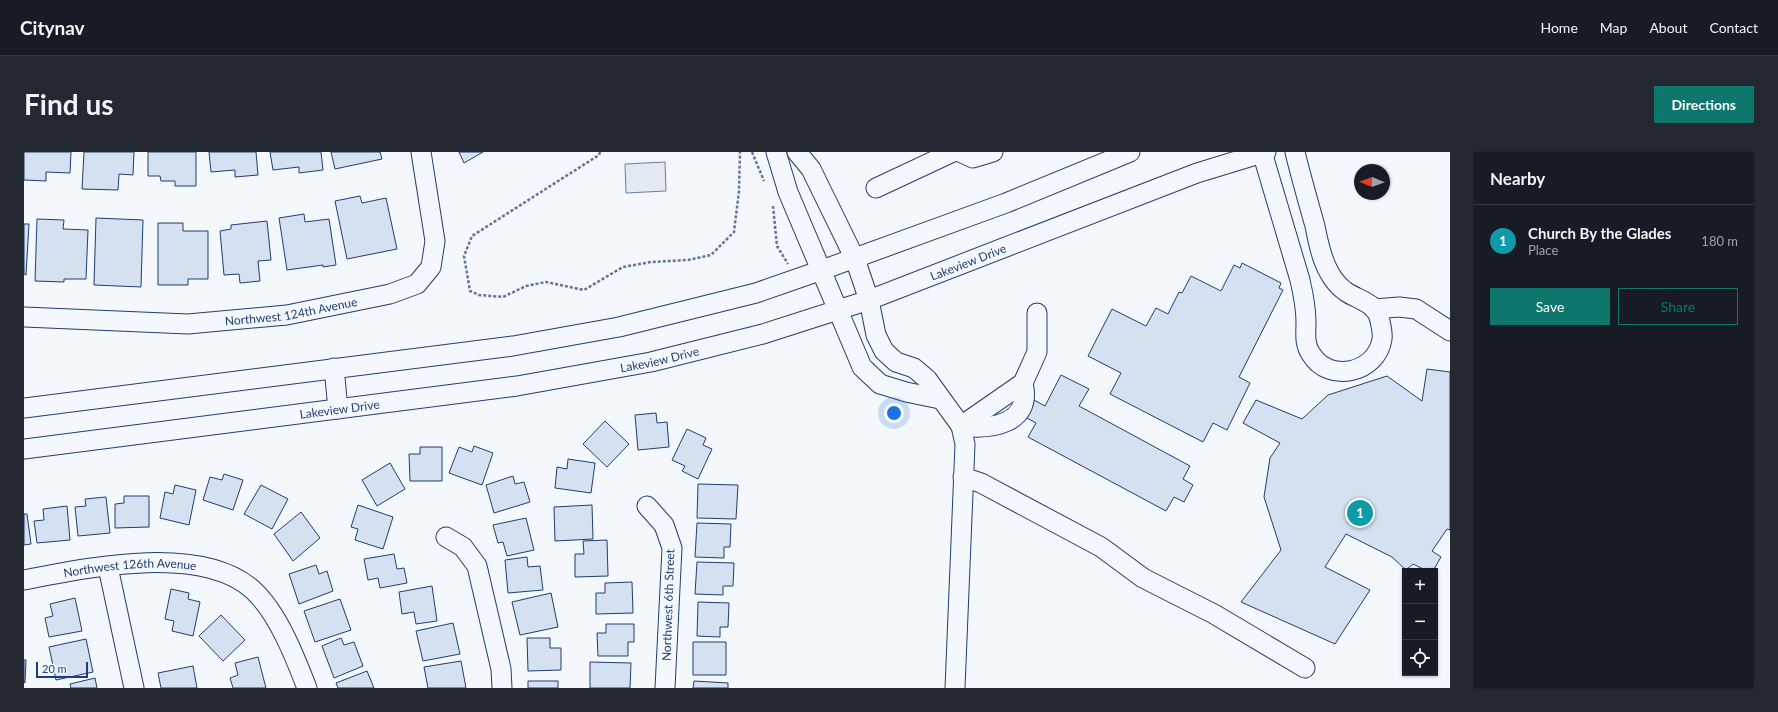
<!DOCTYPE html>
<meta charset="utf-8">
<style>
:root{--surface:#171b24;--page:#242831;--text:#f1f3f6;--muted:#9ea1a6;--line:#363941;--accent:#0f766e}
body{margin:0;font-family:Lato,sans-serif;background:var(--page);color:var(--text)}
.controls{position:absolute;right:12px;bottom:12px;display:grid;overflow:hidden;border-radius:0px;box-shadow:0 1px 3px #0004}
.controls button{width:36px;height:36px;display:grid;place-items:center;padding:0;border:0;border-bottom:1px solid var(--line);background:var(--surface);color:var(--text);font:20px sans-serif}
.compass{position:absolute;left:1330px;top:12px;width:36px;height:36px;border-radius:50%;background:var(--surface);box-shadow:0 1px 3px #0004;rotate:271deg}
.scale{position:absolute;left:12px;bottom:10px;width:52px;box-sizing:border-box;padding-left:4px;border:2px solid #1d3f73;border-top:0;font-size:11px;line-height:14px;white-space:nowrap;color:#1d3f73;-webkit-text-stroke:3px #f4f7fb;paint-order:stroke}
.you{position:absolute;left:870px;top:261px;width:14px;height:14px;margin:-10px;border:3px solid #fff;border-radius:50%;background:#1a73e8;box-shadow:0 0 0 6px #1a73e833}
.badge{display:grid;place-items:center;width:26px;height:26px;border-radius:50%;background:var(--accent);color:#fff;font-size:13px;font-weight:700}
.pin{position:absolute;translate:-50% -50%;border:2px solid #fff;box-shadow:0 1px 4px #0006}
.list{margin:0;padding:0;list-style:none}
h2{display:flex;justify-content:space-between;align-items:center;height:52px;margin:0;padding:0 16px;font-size:17px}
h2 small{font-size:13px;font-weight:400;color:var(--muted)}
.list li{display:grid;grid-template-columns:26px 1fr auto;gap:12px;align-items:center;box-sizing:border-box;height:72px;padding:0 16px;border-top:1px solid var(--line)}
.list b{display:block;font-size:15px;white-space:nowrap}
.list p{margin:0;font-size:13px;white-space:nowrap;color:var(--muted)}
.list em{font-size:13px;font-style:normal;color:var(--muted)}
.actions{display:flex;gap:8px;padding:12px 16px}
.actions a{flex:1;padding:9px 0;border:1px solid var(--accent);border-radius:0px;text-align:center;font-size:14px;color:var(--accent)}
.actions .main{background:var(--accent);color:#fff}
.icon{flex:none;width:22px;height:22px;fill:none;stroke:currentColor;stroke-width:2;stroke-linecap:round;stroke-linejoin:round}
.map{position:relative;flex:none;width:1426px;height:536px;overflow:hidden;border-radius:0px}
header{display:flex;align-items:center;gap:24px;box-sizing:border-box;height:56px;padding:0 20px;background:var(--surface);border-bottom:1px solid var(--line)}
header strong{font-size:19px}
nav{display:flex;gap:22px;margin-inline-start:auto;font-size:14px}
.intro{display:flex;align-items:center;justify-content:space-between;box-sizing:border-box;height:96px;padding:0 24px}
h1{margin:0;font-size:28px}
.button{padding:10px 18px;border-radius:0px;background:var(--accent);color:#fff;font-size:14px;font-weight:700}
main{display:flex;gap:24px;padding:0 24px}
aside{flex:1;background:var(--surface);border-radius:0px;box-shadow:0 1px 3px #0004}
.map>svg:first-child{display:block}
.green{fill:#e3e9f0;stroke:#687fa3}
.building{fill:#d5e0f0;stroke:#1d3f73}
.lines{fill:none;stroke-linecap:round;stroke-linejoin:round}
.minor-casing{stroke:#1d3f73;stroke-width:21}
.path{stroke:#5e769c;stroke-width:2.5;stroke-dasharray:3 2;stroke-linecap:butt}
.minor{stroke:#f4f7fb;stroke-width:19}
.labels{text-anchor:middle;dominant-baseline:central;stroke-width:3;stroke-linejoin:round;paint-order:stroke}
.street-label{font-size:12px;fill:#1d3f73;stroke:#f4f7fb}
</style>
<header>
<strong>Citynav</strong>
<nav><a>Home</a><a>Map</a><a>About</a><a>Contact</a></nav>
</header>
<div class="intro"><h1>Find us</h1><a class="button">Directions</a></div>
<main>
<div class="map">
<svg width="1426" height="536" viewBox="0 0 1426 536">
<rect width="100%" height="100%" fill="#f4f7fb"/>
<path class="green" d="M 641,10 L 642,39 L 602,41 L 601,12 Z"/>
<path class="building" d="M 0,0 L 47,0 L 46,21 L 22,20 L 22,29 L 0,28 Z
M 60,0 L 110,0 L 109,23 L 95,22 L 94,38 L 58,37 Z
M 124,0 L 172,0 L 172,34 L 151,34 L 151,29 L 137,29 L 136,24 L 124,24 Z
M 185,0 L 232,0 L 234,23 L 211,25 L 211,18 L 187,20 Z
M 246,0 L 297,0 L 299,18 L 275,21 L 275,15 L 249,18 Z
M 307,0 L 356,0 L 358,7 L 311,17 Z
M 435,0 L 459,0 L 440,11 Z
M 336,44 L 338,51 L 362,46 L 373,97 L 323,107 L 311,49 Z
M 280,62 L 281,70 L 305,67 L 312,113 L 299,115 L 299,113 L 263,118 L 255,66 Z
M 72,66 L 119,68 L 117,135 L 70,133 Z
M 13,67 L 40,68 L 39,77 L 64,78 L 62,127 L 40,127 L 40,130 L 11,129 Z
M 243,69 L 247,108 L 234,109 L 236,129 L 216,131 L 215,122 L 200,123 L 196,79 L 207,77 L 207,73 Z
M 134,71 L 159,71 L 159,79 L 184,79 L 184,127 L 164,127 L 164,133 L 134,133 Z
M 0,72 L 5,72 L 2,123 L 0,122 Z
M 1218,111 L 1257,131 L 1255,136 L 1259,138 L 1215,225 L 1226,231 L 1203,278 L 1189,271 L 1179,290 L 1086,242 L 1097,221 L 1064,204 L 1088,157 L 1122,174 L 1132,156 L 1144,162 L 1155,140 L 1158,141 L 1167,124 L 1197,139 L 1210,113 L 1216,116 Z
M 1403,217 L 1426,220 L 1426,378 L 1423,377 L 1408,399 L 1417,405 L 1409,419 L 1403,419 L 1389,412 L 1382,418 L 1368,405 L 1322,382 L 1301,415 L 1346,438 L 1311,492 L 1217,450 L 1257,398 L 1240,345 L 1246,306 L 1256,291 L 1219,271 L 1232,248 L 1278,267 L 1304,243 L 1363,224 L 1398,249 Z
M 1037,223 L 1065,237 L 1055,254 L 1166,314 L 1159,327 L 1169,333 L 1160,350 L 1150,345 L 1142,359 L 1004,285 L 1012,271 L 1001,265 L 1010,248 L 1021,254 Z
M 632,261 L 633,271 L 643,270 L 645,295 L 614,298 L 611,263 Z
M 581,269 L 605,292 L 583,315 L 559,292 Z
M 663,277 L 682,286 L 679,293 L 688,297 L 674,327 L 658,319 L 661,314 L 648,308 Z
M 450,294 L 469,301 L 458,333 L 425,321 L 435,295 L 448,300 Z
M 396,295 L 418,295 L 418,329 L 386,329 L 385,302 L 396,302 Z
M 544,307 L 571,311 L 567,341 L 531,336 L 533,315 L 543,317 Z
M 366,311 L 381,337 L 353,354 L 338,328 Z
M 200,322 L 219,328 L 209,358 L 179,348 L 186,325 L 198,328 Z
M 489,324 L 491,332 L 500,330 L 506,350 L 470,361 L 462,333 Z
M 674,332 L 714,333 L 712,367 L 673,366 Z
M 151,333 L 172,338 L 165,373 L 136,366 L 141,340 L 149,342 Z
M 237,333 L 264,347 L 248,377 L 220,362 Z
M 100,344 L 125,344 L 125,375 L 91,376 L 91,352 L 100,351 Z
M 82,345 L 86,381 L 54,384 L 51,355 L 62,354 L 61,347 Z
M 334,353 L 369,365 L 359,397 L 331,388 L 334,377 L 327,375 Z
M 568,353 L 569,387 L 531,389 L 530,355 Z
M 43,354 L 46,388 L 13,391 L 10,369 L 20,368 L 19,357 Z
M 277,360 L 296,386 L 269,409 L 250,382 Z
M 0,362 L 3,362 L 7,392 L 0,393 Z
M 502,366 L 510,398 L 483,404 L 479,390 L 474,391 L 469,373 Z
M 673,371 L 707,372 L 706,395 L 700,395 L 700,406 L 671,405 Z
M 583,388 L 584,424 L 551,425 L 551,402 L 560,402 L 559,389 Z
M 370,402 L 373,417 L 380,416 L 383,431 L 356,436 L 354,426 L 344,428 L 340,407 Z
M 503,405 L 504,415 L 516,414 L 519,438 L 484,441 L 481,408 Z
M 673,410 L 710,411 L 709,434 L 699,434 L 699,443 L 671,442 Z
M 292,413 L 295,422 L 303,419 L 309,439 L 275,452 L 265,422 Z
M 608,430 L 609,461 L 572,462 L 572,441 L 581,441 L 581,431 Z
M 408,434 L 413,469 L 392,472 L 390,460 L 378,462 L 375,440 Z
M 147,437 L 165,441 L 164,447 L 176,450 L 169,484 L 148,479 L 150,469 L 141,467 Z
M 527,441 L 534,475 L 496,483 L 488,450 Z
M 51,446 L 58,479 L 25,485 L 21,466 L 29,464 L 26,452 Z
M 316,447 L 327,478 L 291,490 L 280,459 Z
M 674,450 L 705,451 L 704,475 L 696,475 L 696,485 L 673,484 Z
M 197,463 L 221,488 L 199,509 L 175,484 Z
M 429,471 L 436,502 L 399,509 L 392,479 Z
M 582,472 L 610,472 L 610,490 L 604,490 L 604,504 L 574,504 L 573,481 L 582,481 Z
M 317,486 L 320,493 L 330,490 L 339,514 L 310,526 L 298,494 Z
M 503,486 L 526,486 L 526,496 L 537,496 L 537,518 L 504,519 Z
M 62,487 L 69,520 L 32,528 L 25,495 Z
M 669,490 L 702,490 L 702,523 L 669,523 Z
M 234,505 L 242,536 L 209,536 L 206,526 L 214,523 L 211,511 Z
M 0,508 L 2,508 L 1,531 L 0,530 Z
M 437,509 L 442,536 L 404,536 L 400,515 Z
M 566,510 L 607,511 L 606,536 L 566,536 Z
M 169,514 L 173,536 L 137,536 L 134,521 Z
M 343,519 L 350,536 L 314,536 L 312,531 Z
M 71,526 L 73,536 L 47,536 L 46,532 Z
M 504,529 L 534,529 L 534,536 L 504,536 Z
M 670,529 L 704,531 L 704,536 L 669,536 Z"/>
<g class="lines">
<g class="minor-casing">
<g id="minor">
<path d="M 752,0 L 764,40 L 838,215 L 856,232 L 882,240 L 916,247"/>
<path d="M 773,0 L 787,17 L 831,107 L 845,148 L 852,183 L 860,199 L 872,210 L 890,216 L 903,227 L 937,274 L 941,292 L 931,536"/>
<path d="M 936,0 L 949,6 L 969,0"/>
<path d="M 1238,0 L 1276,128 C 1279,141 1282,155 1282,170 C 1282,181 1280,192 1287,202 C 1305,232 1353,221 1358,187 C 1359,182 1357,174 1356,169 C 1353,150 1333,148 1321,139 C 1315,135 1308,126 1305,120 C 1297,106 1294,89 1291,74 C 1284,49 1277,25 1271,0"/>
<path d="M 852,36 L 929,0"/>
<path d="M 1350,157 L 1375,155 L 1392,157 L 1426,179"/>
<path id="s1" d="M 0,165 L 164,172 L 263,163 L 366,142 L 393,132 L 407,115 L 411,89 L 397,0"/>
<path d="M 310,216 L 314,257"/>
<path d="M 0,256 L 489,194 L 595,175 L 732,141 L 798,118 L 982,51 L 1106,0"/>
<path d="M 937,274 L 999,231 L 1013,200 L 1013,161"/>
<path d="M 937,274 C 967,278 1009,272 999,231"/>
<path id="s2" d="M 0,297 L 493,234 L 627,210 L 739,182 L 845,148 L 1173,21 L 1242,0"/>
<path d="M 939,325 L 957,331 L 1077,395 L 1119,426 L 1190,462 L 1281,516"/>
<path d="M 623,354 L 640,373 L 648,396 L 641,536"/>
<path d="M 422,385 L 439,395 L 453,414 L 477,517 L 478,536"/>
<path d="M 84,415 L 110,536"/>
<path id="s3" d="M 0,428 C 62,416 177,391 229,438 C 254,461 271,505 283,536"/>
</g>
</g>
<path class="path" d="M 576,0 L 575,3 L 448,84 L 440,104 L 446,139 L 455,143 L 479,145 L 502,134 L 522,130 L 560,138 L 599,115 L 627,110 L 664,108 L 687,103 L 710,80 L 715,39 L 716,0
M 728,0 L 740,29
M 749,54 L 753,94 L 764,112"/>
<use href="#minor" class="minor"/>
</g>
<g class="labels">
<g class="street-label">
<text stroke="none"><textPath href="#s2" startOffset="966">Lakeview Drive</textPath></text>
<text stroke="none"><textPath href="#s1" startOffset="268">Northwest 124th Avenue</textPath></text>
<text stroke="none"><textPath href="#s2" startOffset="642">Lakeview Drive</textPath></text>
<text stroke="none"><textPath href="#s2" startOffset="318">Lakeview Drive</textPath></text>
<text stroke="none"><textPath href="#s3" startOffset="107">Northwest 126th Avenue</textPath></text>
<text transform="translate(644 453) rotate(-88)">Northwest 6th Street</text>
</g>
</g>
</svg>
<div class="controls">
<button>+</button>
<button>−</button>
<button><svg class="icon" aria-label="locate" viewBox="0 0 24 24"><circle cx="12" cy="12" r="6"/><path d="M12 2v4M12 18v4M2 12h4M18 12h4"/></svg></button>
</div>
<svg class="compass" viewBox="-18 -18 36 36"><path d="M0-13l5 13h-10z" fill="#e53935"/><path d="M0 13l5-13h-10z" fill="#9ea1a6"/></svg>
<div class="scale">20 m</div>
<div class="you"></div>
<div class="pin badge" style="left:1336px;top:361px;background:#0f9aa8">1</div>
</div>
<aside>
<h2>Nearby<small></small></h2>
<ul class="list">
<li><span class="badge" style="background:#0f9aa8">1</span><div><b>Church By the Glades</b><p>Place</p></div><em>180 m</em></li>
</ul>
<div class="actions"><a class="main">Save</a><a>Share</a></div>
</aside>
</main>
